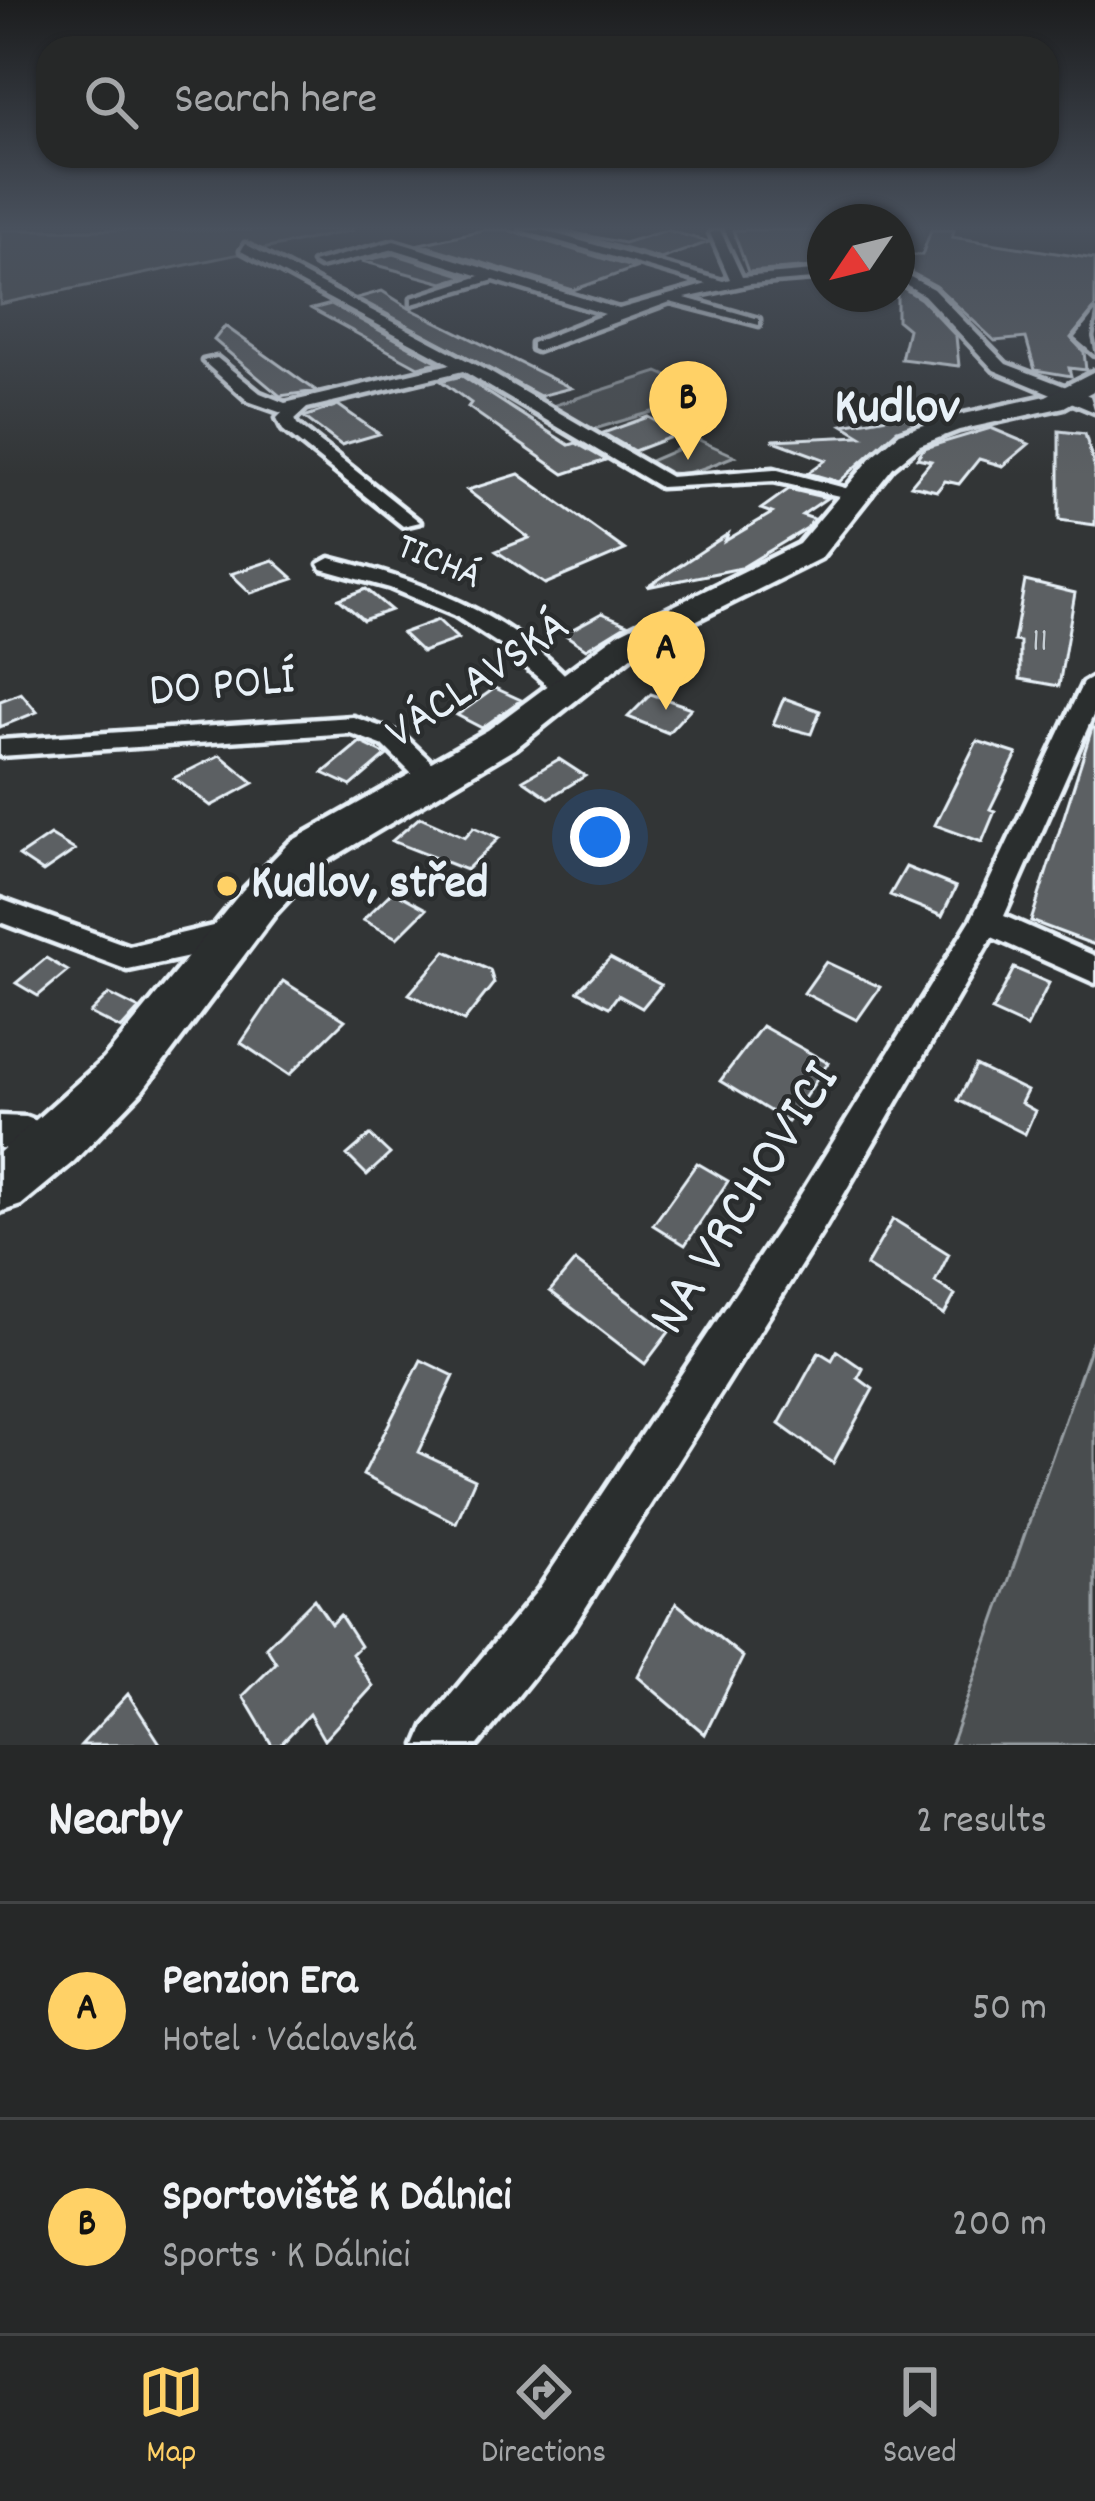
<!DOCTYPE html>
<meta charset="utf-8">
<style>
:root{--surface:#262828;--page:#323434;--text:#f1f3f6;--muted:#a4a6a8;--line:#424445;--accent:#ffd166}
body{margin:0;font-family:Dekko,sans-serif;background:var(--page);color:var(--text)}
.compass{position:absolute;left:807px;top:204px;width:108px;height:108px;border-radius:50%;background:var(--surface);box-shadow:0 3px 9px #0004;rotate:235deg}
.you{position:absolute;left:600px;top:837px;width:42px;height:42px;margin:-30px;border:9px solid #fff;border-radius:50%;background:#1a73e8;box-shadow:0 0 0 18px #1a73e833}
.badge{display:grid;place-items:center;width:78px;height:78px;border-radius:50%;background:var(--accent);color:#111;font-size:39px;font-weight:700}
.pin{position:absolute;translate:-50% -99px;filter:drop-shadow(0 3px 6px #0008)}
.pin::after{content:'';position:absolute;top:63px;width:42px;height:36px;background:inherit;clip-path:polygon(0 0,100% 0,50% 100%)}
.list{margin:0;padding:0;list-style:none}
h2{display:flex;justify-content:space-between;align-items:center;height:156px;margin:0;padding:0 48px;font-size:51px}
h2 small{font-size:39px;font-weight:400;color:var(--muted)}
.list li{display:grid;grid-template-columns:78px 1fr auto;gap:36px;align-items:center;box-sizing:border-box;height:216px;padding:0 48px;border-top:3px solid var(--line)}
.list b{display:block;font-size:45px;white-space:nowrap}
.list p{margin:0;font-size:39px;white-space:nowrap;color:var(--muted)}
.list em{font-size:39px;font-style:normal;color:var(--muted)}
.icon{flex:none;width:66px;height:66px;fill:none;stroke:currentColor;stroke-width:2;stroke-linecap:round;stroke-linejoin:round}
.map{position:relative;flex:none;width:1095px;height:1745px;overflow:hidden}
.search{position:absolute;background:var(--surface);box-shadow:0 3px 9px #0004;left:36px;right:36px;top:36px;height:132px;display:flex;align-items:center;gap:30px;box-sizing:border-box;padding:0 42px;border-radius:36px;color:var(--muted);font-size:45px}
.sheet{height:588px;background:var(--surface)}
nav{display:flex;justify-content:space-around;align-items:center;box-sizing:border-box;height:168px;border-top:3px solid var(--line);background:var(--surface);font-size:33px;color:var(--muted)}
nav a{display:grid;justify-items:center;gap:6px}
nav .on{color:var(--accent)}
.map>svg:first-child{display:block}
.green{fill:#494d4f;stroke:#989fa4;stroke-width:3}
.building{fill:#5c6063;stroke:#e8f1f8;stroke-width:3}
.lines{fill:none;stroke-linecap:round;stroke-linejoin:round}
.street-casing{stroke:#e8f1f8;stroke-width:9}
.secondary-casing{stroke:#e8f1f8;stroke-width:9}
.street{fill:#2a2d2e;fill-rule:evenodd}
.secondary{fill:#2a2d2e;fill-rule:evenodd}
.poi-dot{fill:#ffd166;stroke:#2a2d2e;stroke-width:4.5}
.labels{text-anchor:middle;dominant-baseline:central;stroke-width:9;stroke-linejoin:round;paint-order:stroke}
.far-number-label{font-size:36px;fill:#c5cdd3}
.far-street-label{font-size:39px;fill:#e8f1f8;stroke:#2a2d2e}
.street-label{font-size:48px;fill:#e8f1f8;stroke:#2a2d2e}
.poi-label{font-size:48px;font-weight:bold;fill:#e8f1f8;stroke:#2a2d2e;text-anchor:start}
.far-district-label{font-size:51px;font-weight:bold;fill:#e8f1f8;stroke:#2a2d2e}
.near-street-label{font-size:57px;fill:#e8f1f8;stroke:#2a2d2e}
</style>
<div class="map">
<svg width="1095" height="1745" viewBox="0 0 1095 1745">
<rect width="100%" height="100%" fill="#323536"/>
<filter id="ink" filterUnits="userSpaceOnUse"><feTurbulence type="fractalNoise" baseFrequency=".00833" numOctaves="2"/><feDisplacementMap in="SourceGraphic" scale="24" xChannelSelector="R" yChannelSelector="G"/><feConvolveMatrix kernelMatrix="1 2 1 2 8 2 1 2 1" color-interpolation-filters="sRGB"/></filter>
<g filter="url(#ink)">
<path class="green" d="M 0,230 L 354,230 L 0,304 Z
M 658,372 L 710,395 L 584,432 L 546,408 Z
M 699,440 L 735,456 C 697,470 682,483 643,464 Z
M 1095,1334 L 1095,1745 L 950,1745 L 953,1739 Z"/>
<path class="building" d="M 483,230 L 508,230 L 635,268 L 573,290 L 420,244 Z
M 560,230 L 624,243 L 667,230 L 709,242 L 661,259 Z
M 733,230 L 825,230 L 825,266 L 748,272 Z
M 931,230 L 954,230 L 952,237 L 1095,259 L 1095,309 L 1071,338 L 1084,352 L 1086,370 L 1069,368 L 1071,376 L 1035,370 L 1026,338 L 995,341 L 936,286 L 912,273 L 898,255 L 922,255 Z
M 394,254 L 465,276 L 443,283 L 362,261 Z
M 897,284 L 921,299 L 956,336 L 959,366 L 901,359 L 908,329 L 897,320 Z
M 382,291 L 409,308 L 571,388 L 540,396 L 357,298 Z
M 331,304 L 438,362 L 418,367 L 312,309 Z
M 225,326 L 302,381 L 317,391 L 280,396 L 214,340 Z
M 462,376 L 569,445 L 576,443 L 606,460 L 564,474 L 468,407 L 471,403 L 441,381 Z
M 338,405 L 379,434 L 341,445 L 304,417 Z
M 892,416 L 928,419 L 897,430 L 839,482 L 808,473 L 826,460 L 772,440 L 861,436 L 843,425 Z
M 648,417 L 679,434 L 634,451 L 603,433 Z
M 991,428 L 1029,444 L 1003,466 L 979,459 L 959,484 L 945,481 L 937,491 L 911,485 L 931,461 L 917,458 L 924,448 Z
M 1059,431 L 1085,434 L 1095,469 L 1095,525 L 1059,520 Z
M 519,474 L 625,550 L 545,584 L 496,551 L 529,538 L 467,490 Z
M 789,489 L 827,498 L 802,515 L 814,519 L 807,528 L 741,568 L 647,587 L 728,534 L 725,541 L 772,513 L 761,509 Z
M 273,560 L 294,579 L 251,593 L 231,574 Z
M 1025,581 L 1075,593 L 1059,686 L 1020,679 L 1020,642 L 1014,641 Z
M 366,589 L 391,610 L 363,620 L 339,599 Z
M 602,613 L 627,624 L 586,649 L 564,634 Z
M 438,620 L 458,639 L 422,652 L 402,633 Z
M 495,688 L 521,700 L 482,728 L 457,715 Z
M 21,693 L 37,712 L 0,727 L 0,701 Z
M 651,694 L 691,708 L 668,733 L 628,717 Z
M 784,698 L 820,711 L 811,734 L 773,724 Z
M 1092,728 L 1095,728 L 1095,945 L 1031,921 Z
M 977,741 L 1017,754 L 990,809 L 995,811 L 982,842 L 935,825 Z
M 360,742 L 387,755 L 351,786 L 323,773 Z
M 220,755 L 254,783 L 211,806 L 174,778 Z
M 559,759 L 585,776 L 549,798 L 523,780 Z
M 420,817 L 465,837 L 474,827 L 499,838 L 466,870 L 392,841 Z
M 50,835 L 75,850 L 43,872 L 19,856 Z
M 906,867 L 956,887 L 942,916 L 890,895 Z
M 393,891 L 426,909 L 397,938 L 363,920 Z
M 446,951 L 490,970 L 494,983 L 464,1021 L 409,994 Z
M 46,958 L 68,971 L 38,996 L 16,983 Z
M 610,958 L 661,985 L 642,1008 L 618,995 L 609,1007 L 578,991 Z
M 826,962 L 880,987 L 857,1020 L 804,993 Z
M 1014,968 L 1049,983 L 1027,1027 L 992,1011 Z
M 283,981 L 345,1020 L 289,1075 L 241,1043 Z
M 109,994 L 139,1009 L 121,1029 L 90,1013 Z
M 762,1026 L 828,1063 L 788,1122 L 720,1081 Z
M 976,1066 L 1027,1091 L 1021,1103 L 1035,1111 L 1025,1134 L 958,1100 Z
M 370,1135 L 390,1154 L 367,1175 L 347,1155 Z
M 697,1163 L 728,1181 L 685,1245 L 653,1225 Z
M 893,1219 L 949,1254 L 935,1282 L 955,1295 L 944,1315 L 866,1266 Z
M 575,1261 L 669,1332 L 645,1364 L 550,1291 Z
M 837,1351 L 863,1369 L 858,1378 L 873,1389 L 833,1463 L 779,1424 L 819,1352 L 832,1360 Z
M 421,1360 L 454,1376 L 418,1452 L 475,1479 L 456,1523 L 363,1475 Z
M 314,1599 L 331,1624 L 340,1615 L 360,1646 L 352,1654 L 373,1686 L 324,1740 L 309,1714 L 280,1745 L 272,1745 L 243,1696 L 276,1663 L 266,1647 Z
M 676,1603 L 743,1657 L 705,1734 L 638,1677 Z
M 128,1694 L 161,1745 L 81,1745 Z"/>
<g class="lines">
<g class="street-casing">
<path id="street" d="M 521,230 L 542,230 L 723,281 L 730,279 L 710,233 L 720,230 L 742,277 L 825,270 L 825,278 L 750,284 L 685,298 L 759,319 L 759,325 L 670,302 L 537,351 L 532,349 L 532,343 L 605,314 L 494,280 L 412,304 L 412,298 L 480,276 L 394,249 L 320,267 L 313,263 L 394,241 L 619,309 L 707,284 Z
M 245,244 L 491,373 L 670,477 L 774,469 L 871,495 L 861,501 L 774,481 L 660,487 L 463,371 L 307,408 L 295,419 L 297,424 L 420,522 L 403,526 L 283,430 L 277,418 L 282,413 L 248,401 L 203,361 L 217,358 L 260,393 L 285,403 L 451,364 L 241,251 Z
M 897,270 L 933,289 L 1006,364 L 1090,396 L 1095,412 L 994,370 L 924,295 L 897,279 Z
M 1095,313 L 1091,337 L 1095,355 L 1075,338 Z
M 330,558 C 423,581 515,616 579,690 L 567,697 L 558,695 L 502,646 L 454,615 L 390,588 L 322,569 L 319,564 Z
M 1095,676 L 1095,711 L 1004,916 L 1095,956 L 1095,983 L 992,937 L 826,1225 L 574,1626 L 478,1745 L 417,1745 L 425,1726 L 538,1590 L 798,1199 L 972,918 L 1083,683 Z
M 353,717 L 402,734 L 443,773 L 447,779 L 443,785 L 423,785 L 384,746 L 350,733 L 0,756 L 0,740 Z
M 0,899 L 129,946 L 217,925 L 243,928 L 248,936 L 243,944 L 232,948 L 128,970 L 0,922 Z
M 0,1116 L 26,1117 L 66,1132 L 72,1144 L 66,1156 L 53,1161 L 24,1149 L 0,1148 Z"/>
</g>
<g class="secondary-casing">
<path id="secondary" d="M 1095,371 L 1095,390 L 1064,407 L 959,430 L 920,445 L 893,467 L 821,558 L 643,647 L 516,748 L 322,864 L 275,914 L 142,1091 L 73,1162 L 21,1205 L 0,1212 L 0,1152 L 104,1059 L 243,890 L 290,842 L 488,730 L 619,633 L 799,544 L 873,456 L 900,433 L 946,418 L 1046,396 Z"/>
</g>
<use href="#street" class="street"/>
<use href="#secondary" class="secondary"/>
</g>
</g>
<linearGradient id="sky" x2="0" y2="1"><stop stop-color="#1c1d1e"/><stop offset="0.48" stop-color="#49515d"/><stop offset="1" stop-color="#49515d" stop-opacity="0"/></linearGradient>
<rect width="1095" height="475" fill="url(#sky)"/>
<circle class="poi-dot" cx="227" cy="886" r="12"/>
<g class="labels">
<g class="far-number-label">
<text x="1040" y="643">11</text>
</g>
<g class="far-street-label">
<text transform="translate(438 564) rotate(23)">TICHÁ</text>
</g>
<g class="street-label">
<text transform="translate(479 682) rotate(-34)">VÁCLAVSKÁ</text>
<text transform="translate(222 688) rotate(-5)">DO POLÍ</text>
</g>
<g class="poi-label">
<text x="251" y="886">Kudlov, střed</text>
</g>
<g class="far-district-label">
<text x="897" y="411">Kudlov</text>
</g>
<g class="near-street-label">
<text transform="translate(748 1200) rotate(-58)">NA VRCHOVICI</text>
</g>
</g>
</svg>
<svg class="compass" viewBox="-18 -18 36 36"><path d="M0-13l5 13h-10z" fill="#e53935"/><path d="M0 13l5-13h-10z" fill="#a4a6a8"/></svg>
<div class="you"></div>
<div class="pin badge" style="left:666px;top:710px">A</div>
<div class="pin badge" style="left:688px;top:460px">B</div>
<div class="search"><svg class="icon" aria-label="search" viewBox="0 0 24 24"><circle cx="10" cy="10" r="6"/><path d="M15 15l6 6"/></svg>Search here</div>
</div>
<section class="sheet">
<h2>Nearby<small>2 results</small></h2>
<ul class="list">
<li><span class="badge">A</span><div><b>Penzion Era</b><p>Hotel · Václavská</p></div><em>50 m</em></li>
<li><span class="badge">B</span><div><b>Sportoviště K Dálnici</b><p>Sports · K Dálnici</p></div><em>200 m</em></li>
</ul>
</section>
<nav>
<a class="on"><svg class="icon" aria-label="map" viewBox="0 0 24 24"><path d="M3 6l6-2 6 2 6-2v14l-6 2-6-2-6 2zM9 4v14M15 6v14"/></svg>Map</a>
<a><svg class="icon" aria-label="directions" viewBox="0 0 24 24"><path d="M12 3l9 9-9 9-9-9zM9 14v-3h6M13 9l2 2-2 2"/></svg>Directions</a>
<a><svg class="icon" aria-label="saved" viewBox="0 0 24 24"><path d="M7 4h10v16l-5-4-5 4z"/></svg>Saved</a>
</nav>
